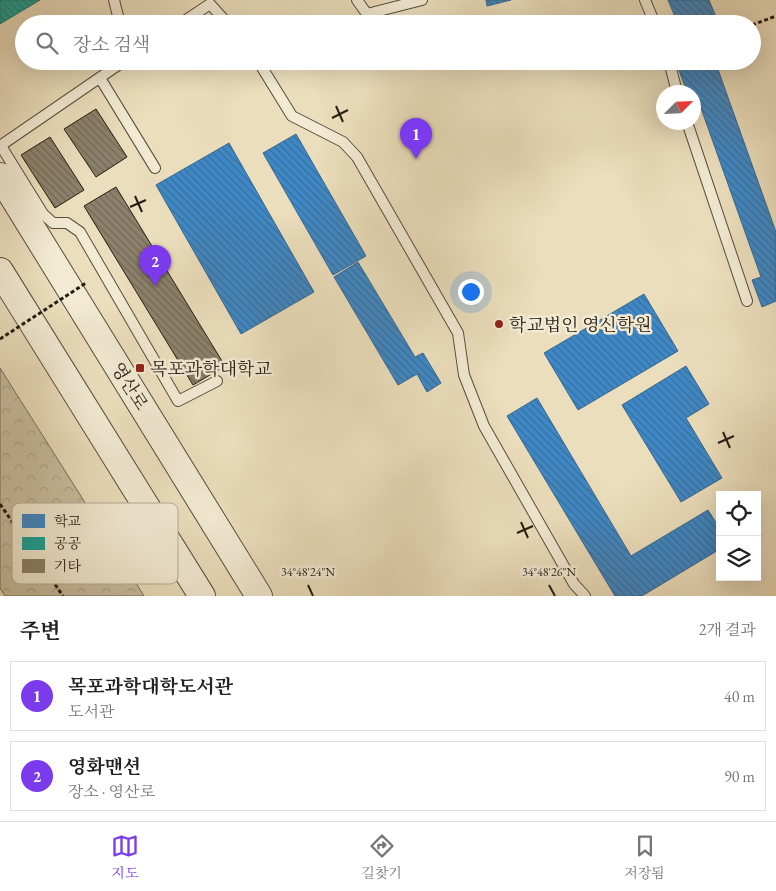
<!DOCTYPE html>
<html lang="ko">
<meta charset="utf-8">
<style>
:root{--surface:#fff;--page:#f2f2f2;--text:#222;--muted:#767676;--line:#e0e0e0;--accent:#7c3aed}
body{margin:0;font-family:"EB Garamond","Noto Serif KR",serif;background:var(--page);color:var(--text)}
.controls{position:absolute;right:15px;bottom:15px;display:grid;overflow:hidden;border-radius:0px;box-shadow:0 5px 20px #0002}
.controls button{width:45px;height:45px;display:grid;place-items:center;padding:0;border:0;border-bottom:1px solid var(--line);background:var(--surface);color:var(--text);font:25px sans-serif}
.compass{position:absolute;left:656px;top:85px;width:45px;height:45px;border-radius:50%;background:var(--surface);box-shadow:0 5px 20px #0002;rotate:66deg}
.you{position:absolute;left:470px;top:291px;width:18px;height:18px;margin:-12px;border:4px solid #fff;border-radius:50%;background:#1a73e8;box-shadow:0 0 0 8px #1a73e833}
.badge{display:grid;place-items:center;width:32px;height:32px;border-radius:50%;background:var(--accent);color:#fff;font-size:16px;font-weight:700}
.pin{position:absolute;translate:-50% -41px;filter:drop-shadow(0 1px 2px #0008)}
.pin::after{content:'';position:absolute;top:26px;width:18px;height:15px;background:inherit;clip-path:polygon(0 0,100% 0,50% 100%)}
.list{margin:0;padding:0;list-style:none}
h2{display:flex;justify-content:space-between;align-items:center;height:65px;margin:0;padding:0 20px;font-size:21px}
h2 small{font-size:16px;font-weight:400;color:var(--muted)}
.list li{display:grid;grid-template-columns:32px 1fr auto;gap:15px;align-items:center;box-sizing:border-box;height:70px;margin:0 10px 10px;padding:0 10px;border:1px solid var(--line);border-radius:0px}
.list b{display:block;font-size:19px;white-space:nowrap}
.list p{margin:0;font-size:16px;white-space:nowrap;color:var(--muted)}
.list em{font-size:16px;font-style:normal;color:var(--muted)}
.icon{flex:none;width:28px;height:28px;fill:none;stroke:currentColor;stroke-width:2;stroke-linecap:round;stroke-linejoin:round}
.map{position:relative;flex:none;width:776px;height:596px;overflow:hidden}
.search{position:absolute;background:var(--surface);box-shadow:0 5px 20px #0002;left:15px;right:15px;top:15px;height:55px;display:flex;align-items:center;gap:12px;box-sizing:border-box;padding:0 18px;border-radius:28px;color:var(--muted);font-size:19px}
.sheet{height:225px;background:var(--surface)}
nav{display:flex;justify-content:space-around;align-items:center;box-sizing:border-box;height:70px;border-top:1px solid var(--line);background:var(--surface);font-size:14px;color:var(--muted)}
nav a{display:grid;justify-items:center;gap:2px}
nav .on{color:var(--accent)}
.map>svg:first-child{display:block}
.forest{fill:url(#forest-crowns);stroke:#776d5a}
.schools{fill:url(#schools-back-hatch);stroke:#376890}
.public{fill:url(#public-back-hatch);stroke:#1b7b70}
.building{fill:url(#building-back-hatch);stroke:#251d14}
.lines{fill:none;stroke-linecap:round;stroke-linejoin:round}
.service-casing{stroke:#564d3e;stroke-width:12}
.tertiary-casing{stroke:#564d3e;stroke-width:28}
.path{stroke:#251d14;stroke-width:3;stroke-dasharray:4 2.5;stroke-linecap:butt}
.service{stroke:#f2ead3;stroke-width:10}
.tertiary{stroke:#f2ead3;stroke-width:26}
.path-bridge{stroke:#251d14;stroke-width:3;stroke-dasharray:4 2.5;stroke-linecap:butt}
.ticks{fill:none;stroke:#251d14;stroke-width:2}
.poi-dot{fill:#8f2418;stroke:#f2ead3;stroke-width:2}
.labels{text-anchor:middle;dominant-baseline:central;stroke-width:5;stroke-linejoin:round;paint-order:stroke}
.poi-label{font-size:18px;fill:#251d14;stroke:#f2ead3;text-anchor:start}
.street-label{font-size:18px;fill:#251d14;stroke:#f2ead3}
.key{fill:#f2ead3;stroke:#b4ac9a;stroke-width:1}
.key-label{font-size:14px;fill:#251d14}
.ticks-label{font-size:12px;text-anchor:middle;fill:#251d14;stroke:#f2ead3;stroke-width:5;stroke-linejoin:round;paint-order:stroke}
</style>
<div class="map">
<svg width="776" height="596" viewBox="0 0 776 596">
<defs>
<pattern id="forest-crowns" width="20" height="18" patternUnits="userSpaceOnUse" patternTransform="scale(1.25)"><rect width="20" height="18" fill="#c9bd9f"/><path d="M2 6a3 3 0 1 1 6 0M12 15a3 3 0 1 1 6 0" fill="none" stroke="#aca288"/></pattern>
<pattern id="schools-back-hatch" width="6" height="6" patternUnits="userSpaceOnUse" patternTransform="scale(1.25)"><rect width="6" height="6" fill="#3f88c5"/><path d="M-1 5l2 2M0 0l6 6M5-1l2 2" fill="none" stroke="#356f9f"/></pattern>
<pattern id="public-back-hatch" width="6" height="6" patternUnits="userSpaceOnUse" patternTransform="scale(1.25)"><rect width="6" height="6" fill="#17a398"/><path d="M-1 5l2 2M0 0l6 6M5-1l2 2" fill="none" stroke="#15847b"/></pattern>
<pattern id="building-back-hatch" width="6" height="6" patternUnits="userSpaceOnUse" patternTransform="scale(1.25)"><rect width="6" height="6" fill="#8c816b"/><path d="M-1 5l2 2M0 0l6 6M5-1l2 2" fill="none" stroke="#726957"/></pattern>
</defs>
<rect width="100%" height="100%" fill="#ebdebc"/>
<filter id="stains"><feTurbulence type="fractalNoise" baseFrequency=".004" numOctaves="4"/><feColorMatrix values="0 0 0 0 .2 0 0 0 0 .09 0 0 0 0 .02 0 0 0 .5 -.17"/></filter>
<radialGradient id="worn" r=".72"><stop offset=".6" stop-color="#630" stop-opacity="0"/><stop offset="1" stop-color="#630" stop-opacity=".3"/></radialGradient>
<path class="forest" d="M 0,368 L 144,596 L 5,596 L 0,588 Z"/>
<path class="schools" d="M 486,0 L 511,0 L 487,6 Z
M 668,0 L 709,0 L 717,19 L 707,24 L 678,24 Z
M 688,61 L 715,61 L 776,232 L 776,301 L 762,307 L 752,280 L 761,277 L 696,94 L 687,92 L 677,65 Z
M 296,134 L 366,256 L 333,275 L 263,153 Z
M 229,143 L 314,292 L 241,334 L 156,185 Z
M 358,262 L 415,357 L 423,353 L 441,383 L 427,392 L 417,374 L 398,385 L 334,277 Z
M 644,294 L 678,351 L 578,410 L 544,353 Z
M 686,366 L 709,404 L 686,418 L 722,478 L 681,502 L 622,405 Z
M 537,398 L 631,556 L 708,510 L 720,529 L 720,549 L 642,596 L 615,596 L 507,416 Z"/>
<path class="public" d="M 0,0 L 40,0 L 0,24 Z"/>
<path class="building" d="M 96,109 L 127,157 L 96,177 L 64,129 Z
M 50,137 L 84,190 L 55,208 L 21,155 Z
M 116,187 L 225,366 L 193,385 L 84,206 Z"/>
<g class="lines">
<g class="service-casing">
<path id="service" d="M 114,0 L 120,24
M 357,0 L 367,14 L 422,0
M 645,0 L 655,24
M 180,24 L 210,4 L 228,24
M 258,61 L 292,116 L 343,142 L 357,157 L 458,333 L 464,375 L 484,426 L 574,584 L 585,596
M 669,61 L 677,92
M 100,78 L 155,168
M 687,122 L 747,301
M 0,146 L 124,61
M 1,146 L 43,214 L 53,223 L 67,223 L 80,232 L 178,401 L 217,381"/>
</g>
<g class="tertiary-casing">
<path id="tertiary" d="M 0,176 L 259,596
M 0,271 L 202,596"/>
</g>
<path class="path" d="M 752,25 L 776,16
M 0,504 L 63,596"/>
<use href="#service" class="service"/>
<use href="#tertiary" class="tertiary"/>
<path class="path-bridge" d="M 0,339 L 86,283"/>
</g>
<path class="ticks" d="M 336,106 L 343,122M 332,118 L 348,110M 135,196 L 142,212M 130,207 L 146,200M 723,432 L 730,448M 718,443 L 734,436M 521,522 L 528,538M 517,533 L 533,526M 308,585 L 313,596M 549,585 L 555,596"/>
<g class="poi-dot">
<circle cx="499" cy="324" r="5"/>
<rect x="135" y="363" width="10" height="10" rx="2.5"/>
</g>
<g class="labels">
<g class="poi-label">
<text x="509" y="324">학교법인 영신학원</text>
<text x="150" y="368">목포과학대학교</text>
</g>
<g class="street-label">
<text transform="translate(130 386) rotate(58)">영산로</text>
</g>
</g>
<rect x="12" y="503" width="166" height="81" rx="8" class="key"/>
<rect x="22" y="514" width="23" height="14" fill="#3f88c5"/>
<rect x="22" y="537" width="23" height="13" fill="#17a398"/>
<rect x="22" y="559" width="23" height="14" fill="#8c816b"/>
<g class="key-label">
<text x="54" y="526">학교</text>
<text x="54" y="548">공공</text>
<text x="54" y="571">기타</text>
</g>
<g class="ticks-label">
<text x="308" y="576">34°48'24"N</text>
<text x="549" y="576">34°48'26"N</text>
</g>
<rect width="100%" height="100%" filter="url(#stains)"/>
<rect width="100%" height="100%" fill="url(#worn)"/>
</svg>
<div class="controls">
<button><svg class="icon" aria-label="locate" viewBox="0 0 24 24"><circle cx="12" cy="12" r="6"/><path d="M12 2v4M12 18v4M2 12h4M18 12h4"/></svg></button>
<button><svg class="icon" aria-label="layers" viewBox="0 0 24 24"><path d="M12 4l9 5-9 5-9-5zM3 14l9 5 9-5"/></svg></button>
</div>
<svg class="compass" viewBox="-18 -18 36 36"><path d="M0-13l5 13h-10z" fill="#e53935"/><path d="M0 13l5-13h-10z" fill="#767676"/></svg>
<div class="you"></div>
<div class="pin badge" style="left:416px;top:159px">1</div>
<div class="pin badge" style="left:155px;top:286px">2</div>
<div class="search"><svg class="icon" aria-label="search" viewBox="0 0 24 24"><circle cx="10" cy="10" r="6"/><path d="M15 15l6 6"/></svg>장소 검색</div>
</div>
<section class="sheet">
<h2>주변<small>2개 결과</small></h2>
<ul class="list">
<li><span class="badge">1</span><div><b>목포과학대학도서관</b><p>도서관</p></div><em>40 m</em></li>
<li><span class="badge">2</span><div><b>영화맨션</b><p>장소 · 영산로</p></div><em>90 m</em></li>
</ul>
</section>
<nav>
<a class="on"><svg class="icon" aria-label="map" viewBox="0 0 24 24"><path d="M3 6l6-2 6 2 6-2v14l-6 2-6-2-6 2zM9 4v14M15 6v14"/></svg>지도</a>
<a><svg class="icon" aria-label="directions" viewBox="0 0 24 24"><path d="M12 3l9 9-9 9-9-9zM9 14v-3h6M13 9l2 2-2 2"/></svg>길찾기</a>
<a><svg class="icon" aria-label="saved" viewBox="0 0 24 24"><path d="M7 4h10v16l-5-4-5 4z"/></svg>저장됨</a>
</nav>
